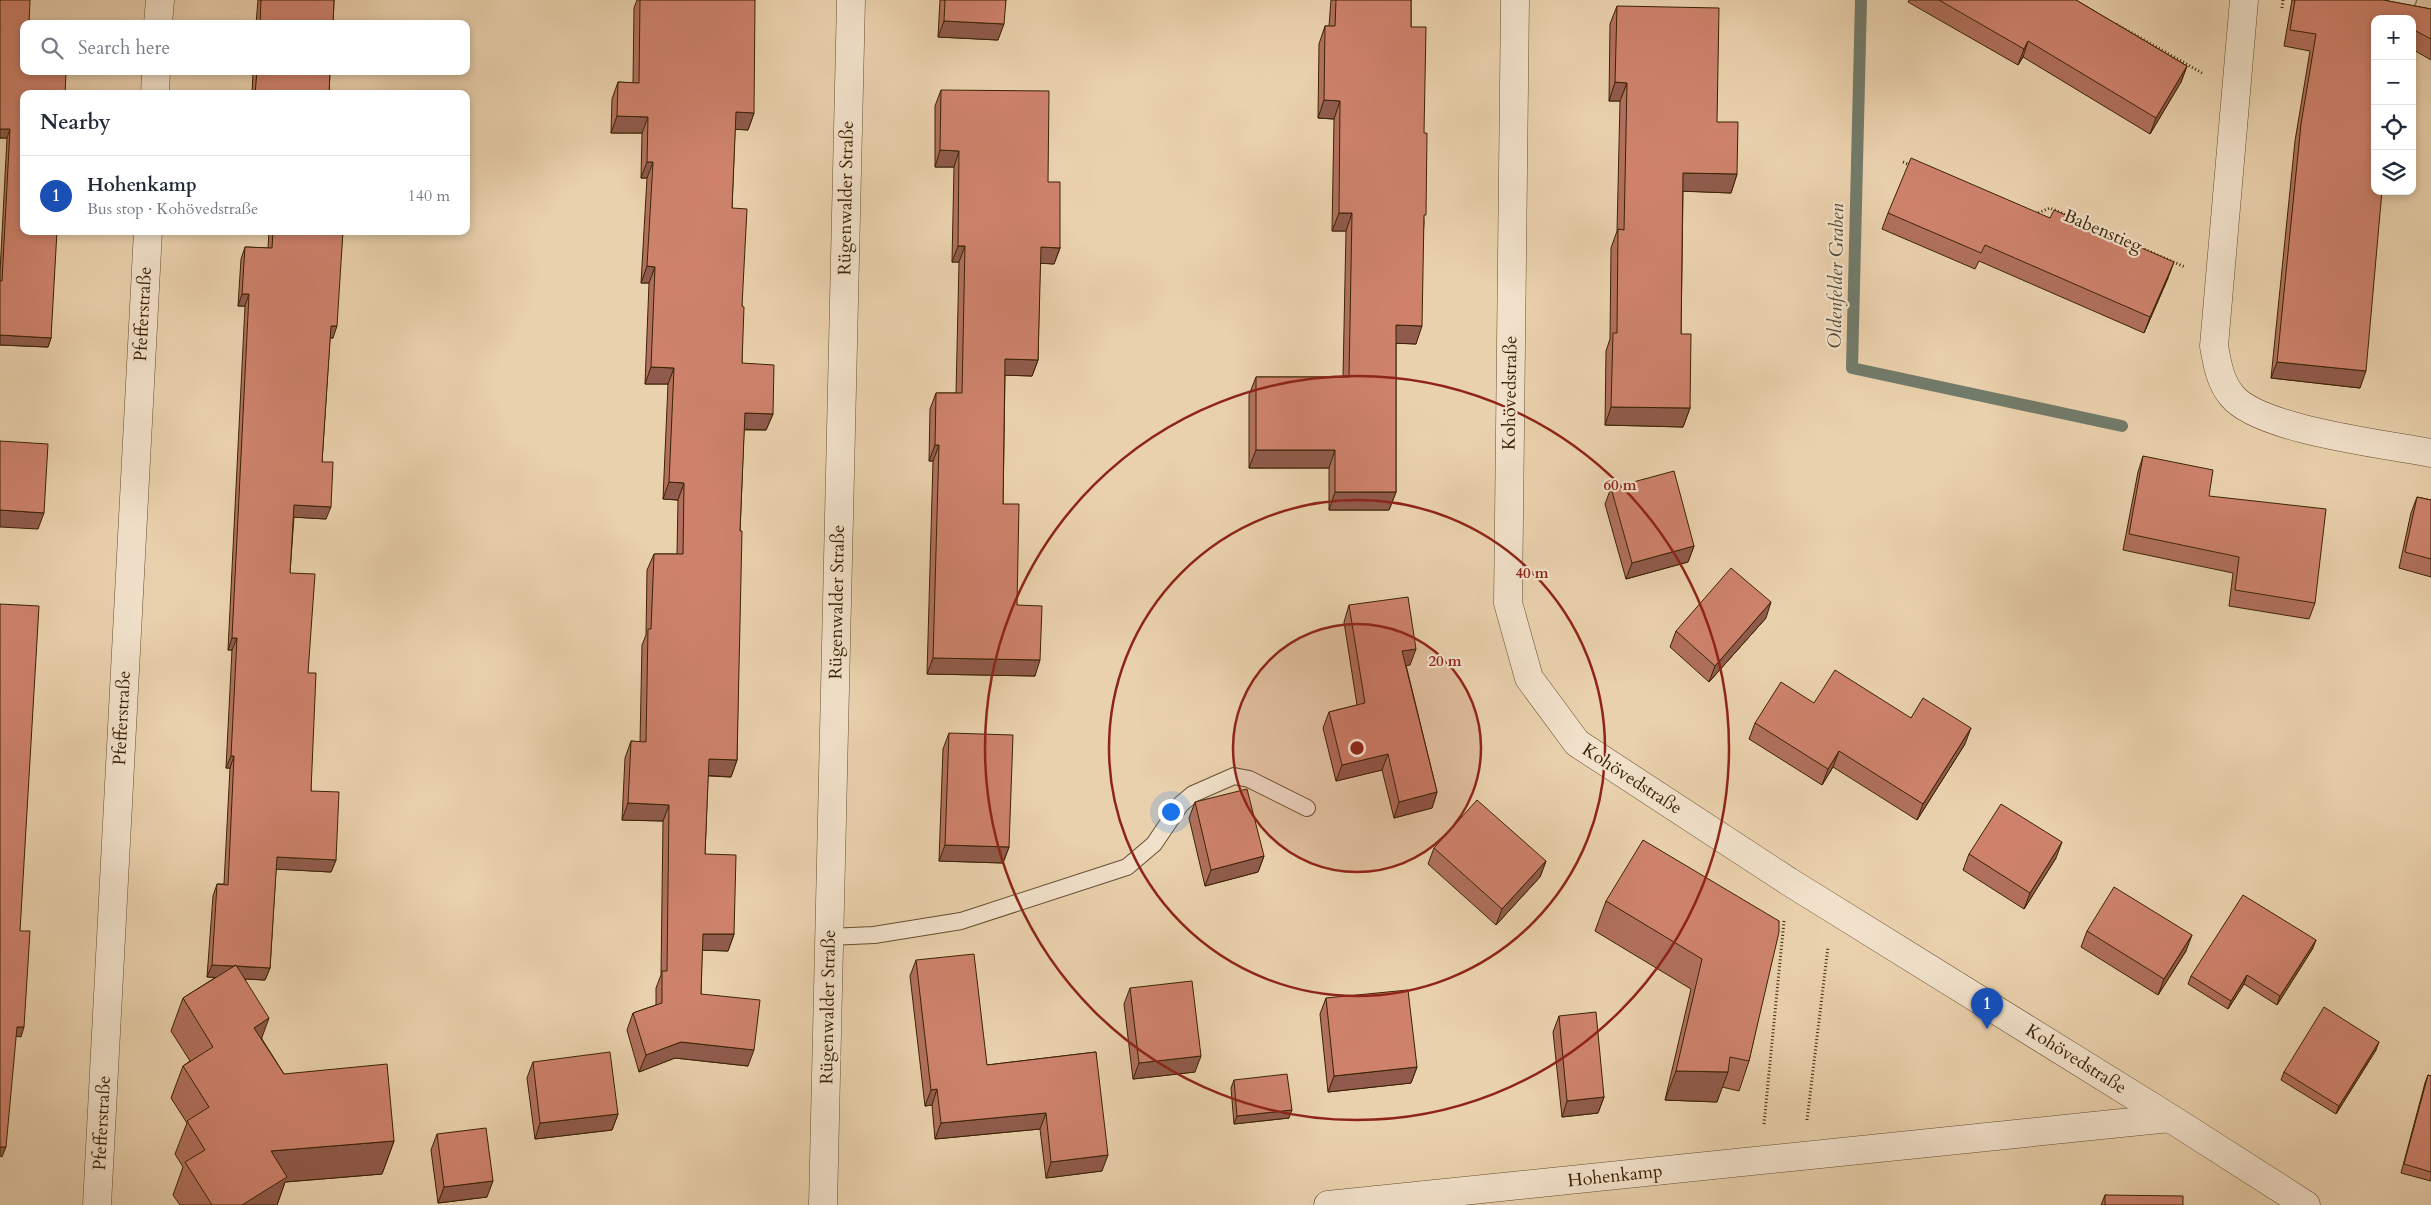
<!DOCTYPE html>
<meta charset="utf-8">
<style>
:root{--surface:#fff;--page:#f6f6f7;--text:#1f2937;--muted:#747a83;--line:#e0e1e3;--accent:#0f766e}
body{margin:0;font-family:Cardo,serif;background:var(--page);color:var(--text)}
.controls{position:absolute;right:15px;top:15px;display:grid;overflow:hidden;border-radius:10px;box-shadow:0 2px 8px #0003}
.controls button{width:45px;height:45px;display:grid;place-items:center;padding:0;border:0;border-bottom:1px solid var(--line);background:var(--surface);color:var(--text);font:25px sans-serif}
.you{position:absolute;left:1170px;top:811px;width:18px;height:18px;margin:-12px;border:4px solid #fff;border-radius:50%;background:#1a73e8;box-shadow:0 0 0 8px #1a73e833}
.badge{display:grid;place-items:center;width:32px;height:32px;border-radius:50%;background:var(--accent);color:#fff;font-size:16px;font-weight:700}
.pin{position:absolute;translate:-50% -41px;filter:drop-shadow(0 1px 2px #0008)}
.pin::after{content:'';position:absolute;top:26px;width:18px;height:15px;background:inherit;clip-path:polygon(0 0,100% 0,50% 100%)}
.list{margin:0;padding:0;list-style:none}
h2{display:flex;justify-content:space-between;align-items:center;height:65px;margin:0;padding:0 20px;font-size:21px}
h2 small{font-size:16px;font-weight:400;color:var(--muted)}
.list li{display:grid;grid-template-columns:32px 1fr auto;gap:15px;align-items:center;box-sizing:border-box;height:80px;padding:0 20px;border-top:1px solid var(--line)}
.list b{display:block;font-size:19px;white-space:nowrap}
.list p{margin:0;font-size:16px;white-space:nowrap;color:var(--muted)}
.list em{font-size:16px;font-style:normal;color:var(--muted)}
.icon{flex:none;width:28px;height:28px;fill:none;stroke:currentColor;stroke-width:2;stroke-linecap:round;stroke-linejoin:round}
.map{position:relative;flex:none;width:2431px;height:1205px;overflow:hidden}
.search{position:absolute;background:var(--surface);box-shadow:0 2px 8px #0003;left:20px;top:20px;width:450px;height:55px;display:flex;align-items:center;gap:12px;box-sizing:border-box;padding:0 18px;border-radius:10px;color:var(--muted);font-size:19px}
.panel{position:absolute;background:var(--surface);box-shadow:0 2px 8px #0003;left:20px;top:90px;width:450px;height:145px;border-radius:10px}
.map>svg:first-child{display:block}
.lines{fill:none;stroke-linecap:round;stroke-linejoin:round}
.stream{stroke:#727b6a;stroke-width:12}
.service-casing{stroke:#664e2e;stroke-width:18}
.minor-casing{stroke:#664e2e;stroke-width:29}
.path{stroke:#3a2203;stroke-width:3;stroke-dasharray:1 2.5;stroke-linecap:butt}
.service{stroke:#f1e1ca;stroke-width:16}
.minor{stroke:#f1e1ca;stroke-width:28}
.wall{fill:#b1705d;stroke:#3a2203}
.shaded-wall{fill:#905b4c;stroke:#3a2203}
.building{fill:#ce826c;stroke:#3a2203}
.ring{fill:none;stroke:#8f2418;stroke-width:2.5}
.labels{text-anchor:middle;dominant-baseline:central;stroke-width:4.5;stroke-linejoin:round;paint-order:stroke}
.street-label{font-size:18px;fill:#3a2203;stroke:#f1e1ca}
.water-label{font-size:19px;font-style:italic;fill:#52472e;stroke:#f1e1ca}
.centre{fill:#8f2418;stroke:#f1e1ca;stroke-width:2.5}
.ring-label{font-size:15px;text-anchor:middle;font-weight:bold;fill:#8f2418;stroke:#f1e1ca;stroke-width:4.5;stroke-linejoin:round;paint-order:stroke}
</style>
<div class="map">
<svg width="2431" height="1205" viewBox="0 0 2431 1205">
<rect width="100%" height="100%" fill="#ead1ad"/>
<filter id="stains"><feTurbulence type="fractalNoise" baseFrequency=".004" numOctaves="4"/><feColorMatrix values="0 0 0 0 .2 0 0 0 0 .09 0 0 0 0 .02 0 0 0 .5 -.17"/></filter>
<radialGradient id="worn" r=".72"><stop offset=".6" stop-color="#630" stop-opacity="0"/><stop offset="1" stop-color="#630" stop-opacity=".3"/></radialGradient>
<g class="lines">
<path class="stream" d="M 1861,0 L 1852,368 L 2122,426"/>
<g class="service-casing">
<path id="service" d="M 2397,0 L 2408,0
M 829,937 L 874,935 L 961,921 L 1127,867 L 1154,844 L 1181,804 L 1193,794 L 1234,776 L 1249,779 L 1307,808"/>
</g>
<g class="minor-casing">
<path id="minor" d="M 1515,0 L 1508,603 L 1529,678 L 1577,743 L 1788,881 L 2170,1118 L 2306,1205
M 2244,0 L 2214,346 C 2217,363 2220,382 2232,396 C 2260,430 2385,444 2431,453
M 158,24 L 160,0
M 155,94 L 156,71
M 97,1205 L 148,231
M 823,1205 L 851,0
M 1328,1205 L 2170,1118"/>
</g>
<path class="path" d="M 2282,8 L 2283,0
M 2116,24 L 2202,73
M 1903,162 L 1910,165
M 2035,214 L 2050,208 L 2185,267
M 1807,1120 L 1828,947
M 1764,1124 L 1784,921"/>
<use href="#service" class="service"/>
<use href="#minor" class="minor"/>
</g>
<path class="wall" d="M 0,0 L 24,71 L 51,338 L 48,347 L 0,345 L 0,272 L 7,138 L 0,138 Z
M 258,0 L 334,0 L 333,24 L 256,24 Z
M 637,0 L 640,0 L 754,113 L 748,130 L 735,129 L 732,208 L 742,306 L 742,363 L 773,414 L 766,430 L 744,430 L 740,531 L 737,760 L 731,777 L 708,776 L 705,854 L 734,934 L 728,951 L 702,950 L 701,994 L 748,1066 L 675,1058 L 639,1072 L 627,1030 L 633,1013 L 656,1005 L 656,988 L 661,975 L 663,821 L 622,820 L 625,758 L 631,741 L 640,742 L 642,645 L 646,635 L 647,570 L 654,554 L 677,554 L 678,500 L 663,499 L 668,384 L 645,384 L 649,283 L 641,283 L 647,178 L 641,178 L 642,133 L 611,133 L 612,99 L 618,82 L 633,83 L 634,8 Z
M 940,0 L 1006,0 L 998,40 L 938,37 Z
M 1331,0 L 1411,0 L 1411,27 L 1424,222 L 1416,344 L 1396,343 L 1396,492 L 1389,510 L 1329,510 L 1329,468 L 1249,468 L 1249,395 L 1256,377 L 1343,377 L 1346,231 L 1332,231 L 1334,119 L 1318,118 L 1319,44 L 1325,26 L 1329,26 Z
M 1909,0 L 2076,0 L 2187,66 L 2181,82 L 2150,134 L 2023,57 L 2018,65 L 1908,2 Z
M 2292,0 L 2383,0 L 2431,9 L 2431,60 L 2412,49 L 2412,19 L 2375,19 L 2360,388 L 2271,378 L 2295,141 L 2310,51 L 2284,46 Z
M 1617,6 L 1717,122 L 1737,174 L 1731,193 L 1683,191 L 1681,334 L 1690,408 L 1683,427 L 1605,425 L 1606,351 L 1610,339 L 1611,248 L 1617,231 L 1620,101 L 1609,101 L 1610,24 Z
M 253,71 L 330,71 L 329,94 L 252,94 Z
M 941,90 L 1048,182 L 1060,248 L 1054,264 L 1040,263 L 1038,360 L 1032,376 L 1005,375 L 1003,504 L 1017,605 L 1035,676 L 927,674 L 933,461 L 929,461 L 930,409 L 936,393 L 956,393 L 959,262 L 952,262 L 954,167 L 935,167 L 935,106 Z
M 1888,213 L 2050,218 L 2168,278 L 2144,333 L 1979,261 L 1975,269 L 1882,229 Z
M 269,231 L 343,231 L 333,338 L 330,338 L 322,462 L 326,519 L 294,517 L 290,573 L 308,673 L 311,791 L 336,860 L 331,872 L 276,869 L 270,968 L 265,980 L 245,979 L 262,1039 L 284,1074 L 394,1141 L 382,1174 L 285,1182 L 277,1205 L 180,1205 L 173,1195 L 183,1167 L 175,1154 L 187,1123 L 171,1098 L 183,1066 L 190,1061 L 171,1031 L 183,998 L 216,977 L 207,977 L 213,896 L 217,884 L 224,884 L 230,768 L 226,768 L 232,650 L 228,650 L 245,306 L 238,306 L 241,259 L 245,247 L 268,248 Z
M 2143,456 L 2209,496 L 2315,603 L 2309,619 L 2229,606 L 2233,573 L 2123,550 L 2138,472 Z
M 1611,488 L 1694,546 L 1688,562 L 1626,579 L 1605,504 Z
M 2417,497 L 2431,500 L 2431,577 L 2399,568 L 2411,513 Z
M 1349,605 L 1410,665 L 1406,665 L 1437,792 L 1432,808 L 1394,818 L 1382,770 L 1336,781 L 1323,728 L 1329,712 L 1357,705 L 1344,622 Z
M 1766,618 L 1709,682 L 1670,647 L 1676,631 Z
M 1814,703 L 1911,718 L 1965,744 L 1917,820 L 1833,767 L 1822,785 L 1749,739 L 1755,723 Z
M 949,733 L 1009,847 L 1003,863 L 939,861 L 943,749 Z
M 1195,802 L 1264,856 L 1258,872 L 1205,886 L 1189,818 Z
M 1434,848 L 1546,861 L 1540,877 L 1496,925 L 1428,864 Z
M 1969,854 L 2056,858 L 2024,909 L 1963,870 Z
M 1606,901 L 1779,921 L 1749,1061 L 1739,1091 L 1722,1087 L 1717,1102 L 1665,1100 L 1691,989 L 1595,931 Z
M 2087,931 L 2186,951 L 2158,995 L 2081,947 Z
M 2313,948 L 2277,1005 L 2244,984 L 2228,1009 L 2188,984 L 2191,976 Z
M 916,960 L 987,1065 L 1096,1052 L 1102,1171 L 1046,1178 L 1040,1129 L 935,1139 L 932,1105 L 925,1106 L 910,976 Z
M 1130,988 L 1195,1072 L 1133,1079 L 1124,1004 Z
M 1326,998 L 1417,1067 L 1411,1083 L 1328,1092 L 1320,1014 Z
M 1559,1016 L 1604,1097 L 1598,1113 L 1562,1117 L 1553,1032 Z
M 2376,1050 L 2336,1114 L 2281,1080 L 2284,1072 Z
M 533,1062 L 618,1114 L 612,1130 L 535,1139 L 527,1078 Z
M 2428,1075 L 2431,1076 L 2431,1181 L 2401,1173 L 2425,1083 Z
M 1234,1080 L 1289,1118 L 1234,1124 L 1231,1088 Z
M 437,1134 L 487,1197 L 438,1203 L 431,1150 Z
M 2105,1195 L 2183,1205 L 2101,1205 Z"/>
<path class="shaded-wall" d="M 944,21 L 1004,24 L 998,40 L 938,37 Z
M 2028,41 L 2023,57 L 2018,65 L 2024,49 Z
M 2187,66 L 2181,82 L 2150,134 L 2156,118 Z
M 1615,82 L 1627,83 L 1620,101 L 1609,101 Z
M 1324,100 L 1340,101 L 1334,119 L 1318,118 Z
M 736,112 L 754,113 L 748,130 L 730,129 Z
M 617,116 L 648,117 L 642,133 L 611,133 Z
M 0,129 L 10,129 L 7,138 L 0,138 Z
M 940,150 L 959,151 L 954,167 L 935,167 Z
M 647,162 L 653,162 L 647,178 L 641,178 Z
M 1683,173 L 1737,174 L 1731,193 L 1677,191 Z
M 1339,213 L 1352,213 L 1346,231 L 1332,231 Z
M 958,246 L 965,246 L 959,262 L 952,262 Z
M 1041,247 L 1060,248 L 1054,264 L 1035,263 Z
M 2174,262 L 2168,278 L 2144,333 L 2150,317 Z
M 647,266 L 655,267 L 649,283 L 641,283 Z
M 242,294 L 249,294 L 245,306 L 238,306 Z
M 1396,325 L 1422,326 L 1416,344 L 1389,343 Z
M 331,326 L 337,326 L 333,338 L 326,338 Z
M 0,335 L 51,338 L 48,347 L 0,345 Z
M 1005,359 L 1038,360 L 1032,376 L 1000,375 Z
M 2277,362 L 2366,371 L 2360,388 L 2271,378 Z
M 651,367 L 674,368 L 668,384 L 645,384 Z
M 1611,407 L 1690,408 L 1683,427 L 1605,425 Z
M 745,413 L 773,414 L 766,430 L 739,429 Z
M 935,445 L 939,445 L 933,461 L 929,461 Z
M 1256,450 L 1335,450 L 1329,468 L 1249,468 Z
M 669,482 L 684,483 L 678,500 L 663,499 Z
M 1335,492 L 1396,492 L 1389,510 L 1329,510 Z
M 294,505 L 331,507 L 326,519 L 290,517 Z
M 0,510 L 44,513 L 38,529 L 0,527 Z
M 1694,546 L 1688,562 L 1626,579 L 1632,563 Z
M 1771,602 L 1766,618 L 1709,682 L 1715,666 Z
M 232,638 L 237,638 L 232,650 L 228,650 Z
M 1416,649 L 1410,665 L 1396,667 L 1402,651 Z
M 933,658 L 1040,660 L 1035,676 L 927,674 Z
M 1971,728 L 1965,744 L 1917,820 L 1923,804 Z
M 1839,751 L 1833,767 L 1822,785 L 1828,769 Z
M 1388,754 L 1382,770 L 1336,781 L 1342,765 Z
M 231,756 L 234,756 L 230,768 L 226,768 Z
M 709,759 L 737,760 L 731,777 L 703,775 Z
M 1437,792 L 1432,808 L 1394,818 L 1399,802 Z
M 628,803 L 669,805 L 663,821 L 622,820 Z
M 2062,842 L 2056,858 L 2024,909 L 2030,893 Z
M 945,845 L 1009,847 L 1003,863 L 939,861 Z
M 1264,856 L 1258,872 L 1205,886 L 1211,870 Z
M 277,857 L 336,860 L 331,872 L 273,869 Z
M 1546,861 L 1540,877 L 1496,925 L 1502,909 Z
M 703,934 L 734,934 L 728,951 L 697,950 Z
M 2192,935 L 2186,951 L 2158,995 L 2164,979 Z
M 2316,940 L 2313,948 L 2277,1005 L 2280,996 Z
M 212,965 L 270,968 L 265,980 L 207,977 Z
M 2247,975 L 2244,984 L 2228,1009 L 2231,1001 Z
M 269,1018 L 257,1051 L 254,1028 Z
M 17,1027 L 24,1027 L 21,1037 L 14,1036 Z
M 681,1042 L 754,1050 L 748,1066 L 675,1058 L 639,1072 L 646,1055 Z
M 2379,1042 L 2376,1050 L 2336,1114 L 2339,1106 Z
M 1201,1056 L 1195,1072 L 1133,1079 L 1139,1063 Z
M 1417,1067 L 1411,1083 L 1328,1092 L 1334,1076 Z
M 1676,1071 L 1728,1072 L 1717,1102 L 1665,1100 Z
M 937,1089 L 932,1105 L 925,1106 L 931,1090 Z
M 1604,1097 L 1598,1113 L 1562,1117 L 1567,1101 Z
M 1292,1110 L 1289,1118 L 1234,1124 L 1237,1116 Z
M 1046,1113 L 1040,1129 L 935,1139 L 941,1123 Z
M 618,1114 L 612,1130 L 535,1139 L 540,1123 Z
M 394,1141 L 382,1174 L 285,1182 L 277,1205 L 242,1205 L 271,1151 Z
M 0,1147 L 6,1147 L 2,1157 L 0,1156 Z
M 1108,1155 L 1102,1171 L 1046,1178 L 1051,1162 Z
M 493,1181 L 487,1197 L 438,1203 L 444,1187 Z"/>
<path class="building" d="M 0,0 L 30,0 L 29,24 L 24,24 L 24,71 L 66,73 L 65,94 L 24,94 L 24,231 L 57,231 L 51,338 L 0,335 L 0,281 L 2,281 L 10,129 L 0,129 Z
M 261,0 L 334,0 L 333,24 L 260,24 Z
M 640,0 L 755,0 L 754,113 L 736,112 L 732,208 L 747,209 L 742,306 L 744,307 L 742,363 L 774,365 L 773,414 L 745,413 L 740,531 L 742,531 L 737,760 L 709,759 L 705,854 L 736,855 L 734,934 L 703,934 L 701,994 L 760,1000 L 754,1050 L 681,1042 L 646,1055 L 633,1013 L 662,1003 L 662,971 L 667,971 L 669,805 L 628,803 L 631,741 L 646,742 L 648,629 L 651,629 L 654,554 L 683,554 L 684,483 L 669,482 L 674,368 L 651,367 L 655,267 L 647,266 L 653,162 L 647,162 L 648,117 L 617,116 L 618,82 L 639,83 Z
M 945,0 L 1006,0 L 1004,24 L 944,21 Z
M 1336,0 L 1411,0 L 1411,27 L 1426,27 L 1424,133 L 1427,133 L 1426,215 L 1424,215 L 1422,326 L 1396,325 L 1396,492 L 1335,492 L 1335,450 L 1256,450 L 1256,377 L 1349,377 L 1352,213 L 1339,213 L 1340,101 L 1324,100 L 1325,26 L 1335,26 Z
M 1939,0 L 2076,0 L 2187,66 L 2156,118 L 2028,41 L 2024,49 Z
M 2295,0 L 2383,0 L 2431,9 L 2431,39 L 2412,29 L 2412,19 L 2375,19 L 2375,191 L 2382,191 L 2366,371 L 2277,362 L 2301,124 L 2316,34 L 2290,30 Z
M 1617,6 L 1719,8 L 1717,122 L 1738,122 L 1737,174 L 1683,173 L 1681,334 L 1691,334 L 1690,408 L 1611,407 L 1613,333 L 1617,333 L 1618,229 L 1624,230 L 1627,83 L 1615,82 Z
M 257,71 L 330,71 L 329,94 L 255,94 Z
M 941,90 L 1049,91 L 1048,182 L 1060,182 L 1060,248 L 1041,247 L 1038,360 L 1005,359 L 1003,504 L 1019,504 L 1017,605 L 1042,606 L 1040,660 L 933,658 L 939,445 L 935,445 L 936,393 L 962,393 L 965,246 L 958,246 L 959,151 L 940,150 Z
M 1911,158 L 2050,218 L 2054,210 L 2174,262 L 2150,317 L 1985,245 L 1981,253 L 1888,213 Z
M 273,231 L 343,231 L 337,326 L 331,326 L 322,462 L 333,462 L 331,507 L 294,505 L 290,573 L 315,574 L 308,673 L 316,673 L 311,791 L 339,792 L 336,860 L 277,857 L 270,968 L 237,966 L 236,965 L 234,966 L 212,965 L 217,884 L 228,885 L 234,756 L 231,756 L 237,638 L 232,638 L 249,294 L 242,294 L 245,247 L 272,248 Z
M 0,441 L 48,444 L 44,513 L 0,510 Z
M 2143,456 L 2213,470 L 2209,496 L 2326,509 L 2315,603 L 2235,590 L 2239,557 L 2129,534 Z
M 1674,471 L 1694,546 L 1632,563 L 1611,488 Z
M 2417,497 L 2431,500 L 2431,559 L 2405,552 Z
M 1731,568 L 1771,602 L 1715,666 L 1676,631 Z
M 1408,597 L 1416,649 L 1402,651 L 1437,792 L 1399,802 L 1388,754 L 1342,765 L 1329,712 L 1365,703 L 1349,605 Z
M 0,604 L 39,606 L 20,931 L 30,931 L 24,1027 L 17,1027 L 6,1147 L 0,1147 Z
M 1835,670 L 1911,718 L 1923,698 L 1971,728 L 1923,804 L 1839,751 L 1828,769 L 1755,723 L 1781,682 L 1814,703 Z
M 949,733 L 1013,735 L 1009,847 L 945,845 Z
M 1247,789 L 1264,856 L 1211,870 L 1195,802 Z
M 1477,800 L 1546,861 L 1502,909 L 1434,848 Z
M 2001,804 L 2062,842 L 2030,893 L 1969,854 Z
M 1643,840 L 1779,921 L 1779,932 L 1749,1061 L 1730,1057 L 1728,1072 L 1676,1071 L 1702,959 L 1606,901 Z
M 2114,887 L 2192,935 L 2164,979 L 2087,931 Z
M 2243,895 L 2316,940 L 2280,996 L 2247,975 L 2231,1001 L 2191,976 Z
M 974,954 L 987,1065 L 1096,1052 L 1108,1155 L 1051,1162 L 1046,1113 L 941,1123 L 937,1089 L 931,1090 L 916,960 Z
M 236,965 L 269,1018 L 254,1028 L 284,1074 L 387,1064 L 394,1141 L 271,1151 L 287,1177 L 242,1205 L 212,1205 L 185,1162 L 205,1150 L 187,1121 L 209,1107 L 183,1066 L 213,1047 L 183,998 Z
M 1192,981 L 1201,1056 L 1139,1063 L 1130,988 Z
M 1408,990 L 1417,1067 L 1334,1076 L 1326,998 Z
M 2324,1007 L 2379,1042 L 2339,1106 L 2284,1072 Z
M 1596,1012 L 1604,1097 L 1567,1101 L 1559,1016 Z
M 610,1052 L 618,1114 L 540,1123 L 533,1062 Z
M 1287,1074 L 1292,1110 L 1237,1116 L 1234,1080 Z
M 2428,1075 L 2431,1076 L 2431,1172 L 2404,1164 Z
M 486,1128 L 493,1181 L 444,1187 L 437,1134 Z
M 2105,1195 L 2183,1196 L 2183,1205 L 2105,1205 Z"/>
<circle cx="1357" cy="748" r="124" fill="#8f2418" fill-opacity=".12"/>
<g class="ring">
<circle cx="1357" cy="748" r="124"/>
<circle cx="1357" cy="748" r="248"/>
<circle cx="1357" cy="748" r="372"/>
</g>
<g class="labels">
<g class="street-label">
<text transform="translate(846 198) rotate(-89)">Rügenwalder Straße</text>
<text transform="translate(2103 231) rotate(23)">Babenstieg</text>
<text transform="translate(143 314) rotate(-87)">Pfefferstraße</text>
<text transform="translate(1510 393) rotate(-89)">Kohövedstraße</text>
<text transform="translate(837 602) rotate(-89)">Rügenwalder Straße</text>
<text transform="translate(122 718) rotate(-87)">Pfefferstraße</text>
<text transform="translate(1632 779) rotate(33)">Kohövedstraße</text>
<text transform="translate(828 1007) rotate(-89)">Rügenwalder Straße</text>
<text transform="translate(2076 1059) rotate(32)">Kohövedstraße</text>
<text transform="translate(102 1123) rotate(-87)">Pfefferstraße</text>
<text transform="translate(1615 1176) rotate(-6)">Hohenkamp</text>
</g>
<g class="water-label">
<text transform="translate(1836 276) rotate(-89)">Oldenfelder Graben</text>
</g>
</g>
<circle cx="1357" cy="748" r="8" class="centre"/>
<g class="ring-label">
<text x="1620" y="490">60 m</text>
<text x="1532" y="578">40 m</text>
<text x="1445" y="666">20 m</text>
</g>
<rect width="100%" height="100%" filter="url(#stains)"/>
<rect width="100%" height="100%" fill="url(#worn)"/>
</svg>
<div class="controls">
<button>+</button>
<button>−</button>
<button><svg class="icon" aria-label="locate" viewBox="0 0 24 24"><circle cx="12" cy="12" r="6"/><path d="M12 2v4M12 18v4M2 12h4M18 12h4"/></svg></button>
<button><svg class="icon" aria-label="layers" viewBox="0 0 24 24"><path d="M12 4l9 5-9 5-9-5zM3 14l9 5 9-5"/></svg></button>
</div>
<div class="you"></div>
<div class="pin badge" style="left:1987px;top:1029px;background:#1a4fb4">1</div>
<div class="search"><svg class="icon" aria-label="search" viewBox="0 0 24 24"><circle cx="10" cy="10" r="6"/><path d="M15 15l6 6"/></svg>Search here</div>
<section class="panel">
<h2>Nearby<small></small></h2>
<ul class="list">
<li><span class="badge" style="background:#1a4fb4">1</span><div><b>Hohenkamp</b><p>Bus stop · Kohövedstraße</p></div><em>140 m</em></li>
</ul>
</section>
</div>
